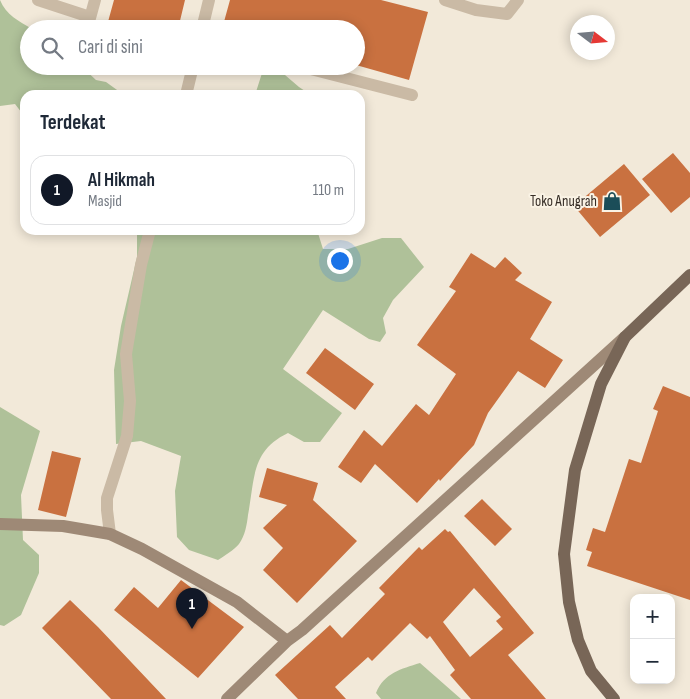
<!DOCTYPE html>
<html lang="id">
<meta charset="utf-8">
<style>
:root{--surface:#fff;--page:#f6f6f7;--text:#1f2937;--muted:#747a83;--line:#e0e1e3;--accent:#111827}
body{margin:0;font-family:"Sofia Sans Condensed",sans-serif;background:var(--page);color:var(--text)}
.controls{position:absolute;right:15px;bottom:15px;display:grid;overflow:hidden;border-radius:10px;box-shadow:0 2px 12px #0003}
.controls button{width:45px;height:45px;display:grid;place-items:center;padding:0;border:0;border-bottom:1px solid var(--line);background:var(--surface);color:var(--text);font:25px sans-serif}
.compass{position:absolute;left:570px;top:15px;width:45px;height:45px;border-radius:50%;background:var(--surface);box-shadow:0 2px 12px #0003;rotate:106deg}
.you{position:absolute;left:339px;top:260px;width:18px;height:18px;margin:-12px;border:4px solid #fff;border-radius:50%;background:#1a73e8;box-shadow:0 0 0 8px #1a73e833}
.badge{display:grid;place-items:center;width:32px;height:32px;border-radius:50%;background:var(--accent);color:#fff;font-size:16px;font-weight:700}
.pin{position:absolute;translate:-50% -41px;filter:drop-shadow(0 1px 2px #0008)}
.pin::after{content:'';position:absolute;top:26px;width:18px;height:15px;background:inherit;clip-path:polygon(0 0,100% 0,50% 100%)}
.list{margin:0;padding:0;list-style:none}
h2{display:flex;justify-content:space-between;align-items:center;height:65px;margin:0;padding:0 20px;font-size:21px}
h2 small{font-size:16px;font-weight:400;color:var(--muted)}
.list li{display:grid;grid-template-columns:32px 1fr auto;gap:15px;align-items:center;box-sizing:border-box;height:70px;margin:0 10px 10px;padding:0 10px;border:1px solid var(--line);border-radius:15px}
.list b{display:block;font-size:19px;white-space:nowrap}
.list p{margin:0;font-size:16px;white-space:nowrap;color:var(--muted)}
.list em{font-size:16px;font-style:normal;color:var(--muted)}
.icon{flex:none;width:28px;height:28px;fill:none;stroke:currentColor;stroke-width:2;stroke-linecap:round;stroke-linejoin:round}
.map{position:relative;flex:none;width:690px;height:699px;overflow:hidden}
.search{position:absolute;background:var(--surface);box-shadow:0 2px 12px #0003;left:20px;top:20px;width:345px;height:55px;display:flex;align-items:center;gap:12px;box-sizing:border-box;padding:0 18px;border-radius:28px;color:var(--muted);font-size:19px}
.panel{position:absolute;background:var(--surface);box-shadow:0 2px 12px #0003;left:20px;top:90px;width:345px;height:145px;border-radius:15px}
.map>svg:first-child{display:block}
.green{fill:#afc199}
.building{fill:#c97140;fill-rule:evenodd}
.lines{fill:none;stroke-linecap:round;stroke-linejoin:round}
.street{stroke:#cabaa5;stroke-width:12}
.secondary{stroke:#9e8976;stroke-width:12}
.primary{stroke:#786657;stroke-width:12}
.labels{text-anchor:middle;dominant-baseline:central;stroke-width:4;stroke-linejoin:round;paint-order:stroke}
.poi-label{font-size:15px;fill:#362d26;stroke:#faf3e5;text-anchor:end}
</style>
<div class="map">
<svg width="690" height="699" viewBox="0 0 690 699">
<rect width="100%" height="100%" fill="#f2e9d9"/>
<path class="green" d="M 0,0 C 6,15 19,21 32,29 L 29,29 L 29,66 L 81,66 L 96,80 L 106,82 L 124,95 L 25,95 L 25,117 L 15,104 L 0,106 Z
M 263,70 L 285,75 L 299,87 L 311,95 L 255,95 Z
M 137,230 L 317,230 L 323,249 L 348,249 L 382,238 L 401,238 L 424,267 L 393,300 L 383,318 L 386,333 L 380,342 L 369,339 L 323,310 L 283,369 L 342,413 L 320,442 L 304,442 L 288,433 C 251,451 255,478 248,515 C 247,524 245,536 239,544 C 234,550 224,556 218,560 L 189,550 L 177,537 L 175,491 L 181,456 L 141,441 L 116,444 L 114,370 L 121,326 L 137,257 Z
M 0,407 L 40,431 L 21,495 L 23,540 L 39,555 L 39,573 L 21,615 L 4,626 L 0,625 Z
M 420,663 L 461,699 L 381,699 L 376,693 C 384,673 401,669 420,663 Z"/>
<path class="building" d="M 114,0 L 185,0 L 178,29 L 106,29 Z
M 230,0 L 381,0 L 428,12 L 409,80 L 356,65 L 356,29 L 222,29 Z
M 673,153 L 690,173 L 690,197 L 671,213 L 642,179 Z
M 624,164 L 650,195 L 600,237 L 574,206 Z
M 471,253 L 495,268 L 505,257 L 522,273 L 515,280 L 552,302 L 530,339 L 563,360 L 545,388 L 518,371 L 488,413 L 474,445 L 440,481 L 439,479 L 417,503 L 375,464 L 361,483 L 338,467 L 364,430 L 382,446 L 416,404 L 429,415 L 456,374 L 417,345 L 456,291 L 449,287 Z
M 325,348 L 374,384 L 355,410 L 306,373 Z
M 663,386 L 690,397 L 690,600 L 587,566 L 592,552 L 586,550 L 593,528 L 605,532 L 629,459 L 641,463 L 658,411 L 653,409 Z
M 52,451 L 81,458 L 66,517 L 38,510 Z
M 267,468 L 318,483 L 313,500 L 357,541 L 297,603 L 263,570 L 283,548 L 263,528 L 287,505 L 259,497 Z
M 482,499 L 512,529 L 495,546 L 464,516 Z
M 445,529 L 448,532 L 450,531 L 534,633 L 508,655 L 546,699 L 471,699 L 450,675 L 455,670 L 430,636 L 427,639 L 410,623 L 372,661 L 368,657 L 335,687 L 346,699 L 298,699 L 275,675 L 330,625 L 342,638 L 385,594 L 379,588 L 419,547 L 422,550 ZM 474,588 L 501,617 L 496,621 L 503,629 L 470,657 L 443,622 Z
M 181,580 L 244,627 L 198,678 L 114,610 L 134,587 L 158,608 Z
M 70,600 L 98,627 L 166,699 L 111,699 L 42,628 Z"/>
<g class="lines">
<path class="street" d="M 38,0 L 90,17
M 445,0 L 476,10 L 507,14 L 518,0
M 87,29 L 95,0
M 202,29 L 209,0
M 299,66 L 412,95
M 186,95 L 193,66
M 110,534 L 107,510 L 107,498 L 127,436 L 130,401 L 126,354 L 141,265 L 150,230"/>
<path class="secondary" d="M 0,524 L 63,526 L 110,534 L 142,549 L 237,602 L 287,641
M 227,699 L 287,641 L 302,630 L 625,337"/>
<path class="primary" d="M 614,699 L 591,671 L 578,640 L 569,602 L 564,554 L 575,470 L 601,384 L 625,337 L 690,275"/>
</g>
<defs>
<g id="shop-bare" transform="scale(1.5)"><path d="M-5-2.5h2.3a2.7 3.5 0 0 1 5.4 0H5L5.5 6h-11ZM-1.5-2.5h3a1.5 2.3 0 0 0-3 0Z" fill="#1b4d58" stroke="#faf3e5" stroke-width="2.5" paint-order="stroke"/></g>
</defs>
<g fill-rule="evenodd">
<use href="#shop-bare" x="612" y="201"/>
</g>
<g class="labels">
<g class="poi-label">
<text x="597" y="201">Toko Anugrah</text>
</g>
</g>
</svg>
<div class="controls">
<button>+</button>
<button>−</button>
</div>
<svg class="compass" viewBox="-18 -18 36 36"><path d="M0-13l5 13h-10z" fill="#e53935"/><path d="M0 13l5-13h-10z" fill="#747a83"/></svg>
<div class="you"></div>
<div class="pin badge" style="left:192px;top:629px">1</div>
<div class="search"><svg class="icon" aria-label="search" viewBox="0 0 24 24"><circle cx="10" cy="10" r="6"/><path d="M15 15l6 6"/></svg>Cari di sini</div>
<section class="panel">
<h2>Terdekat<small></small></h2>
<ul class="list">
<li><span class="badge">1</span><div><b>Al Hikmah</b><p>Masjid</p></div><em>110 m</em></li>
</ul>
</section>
</div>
